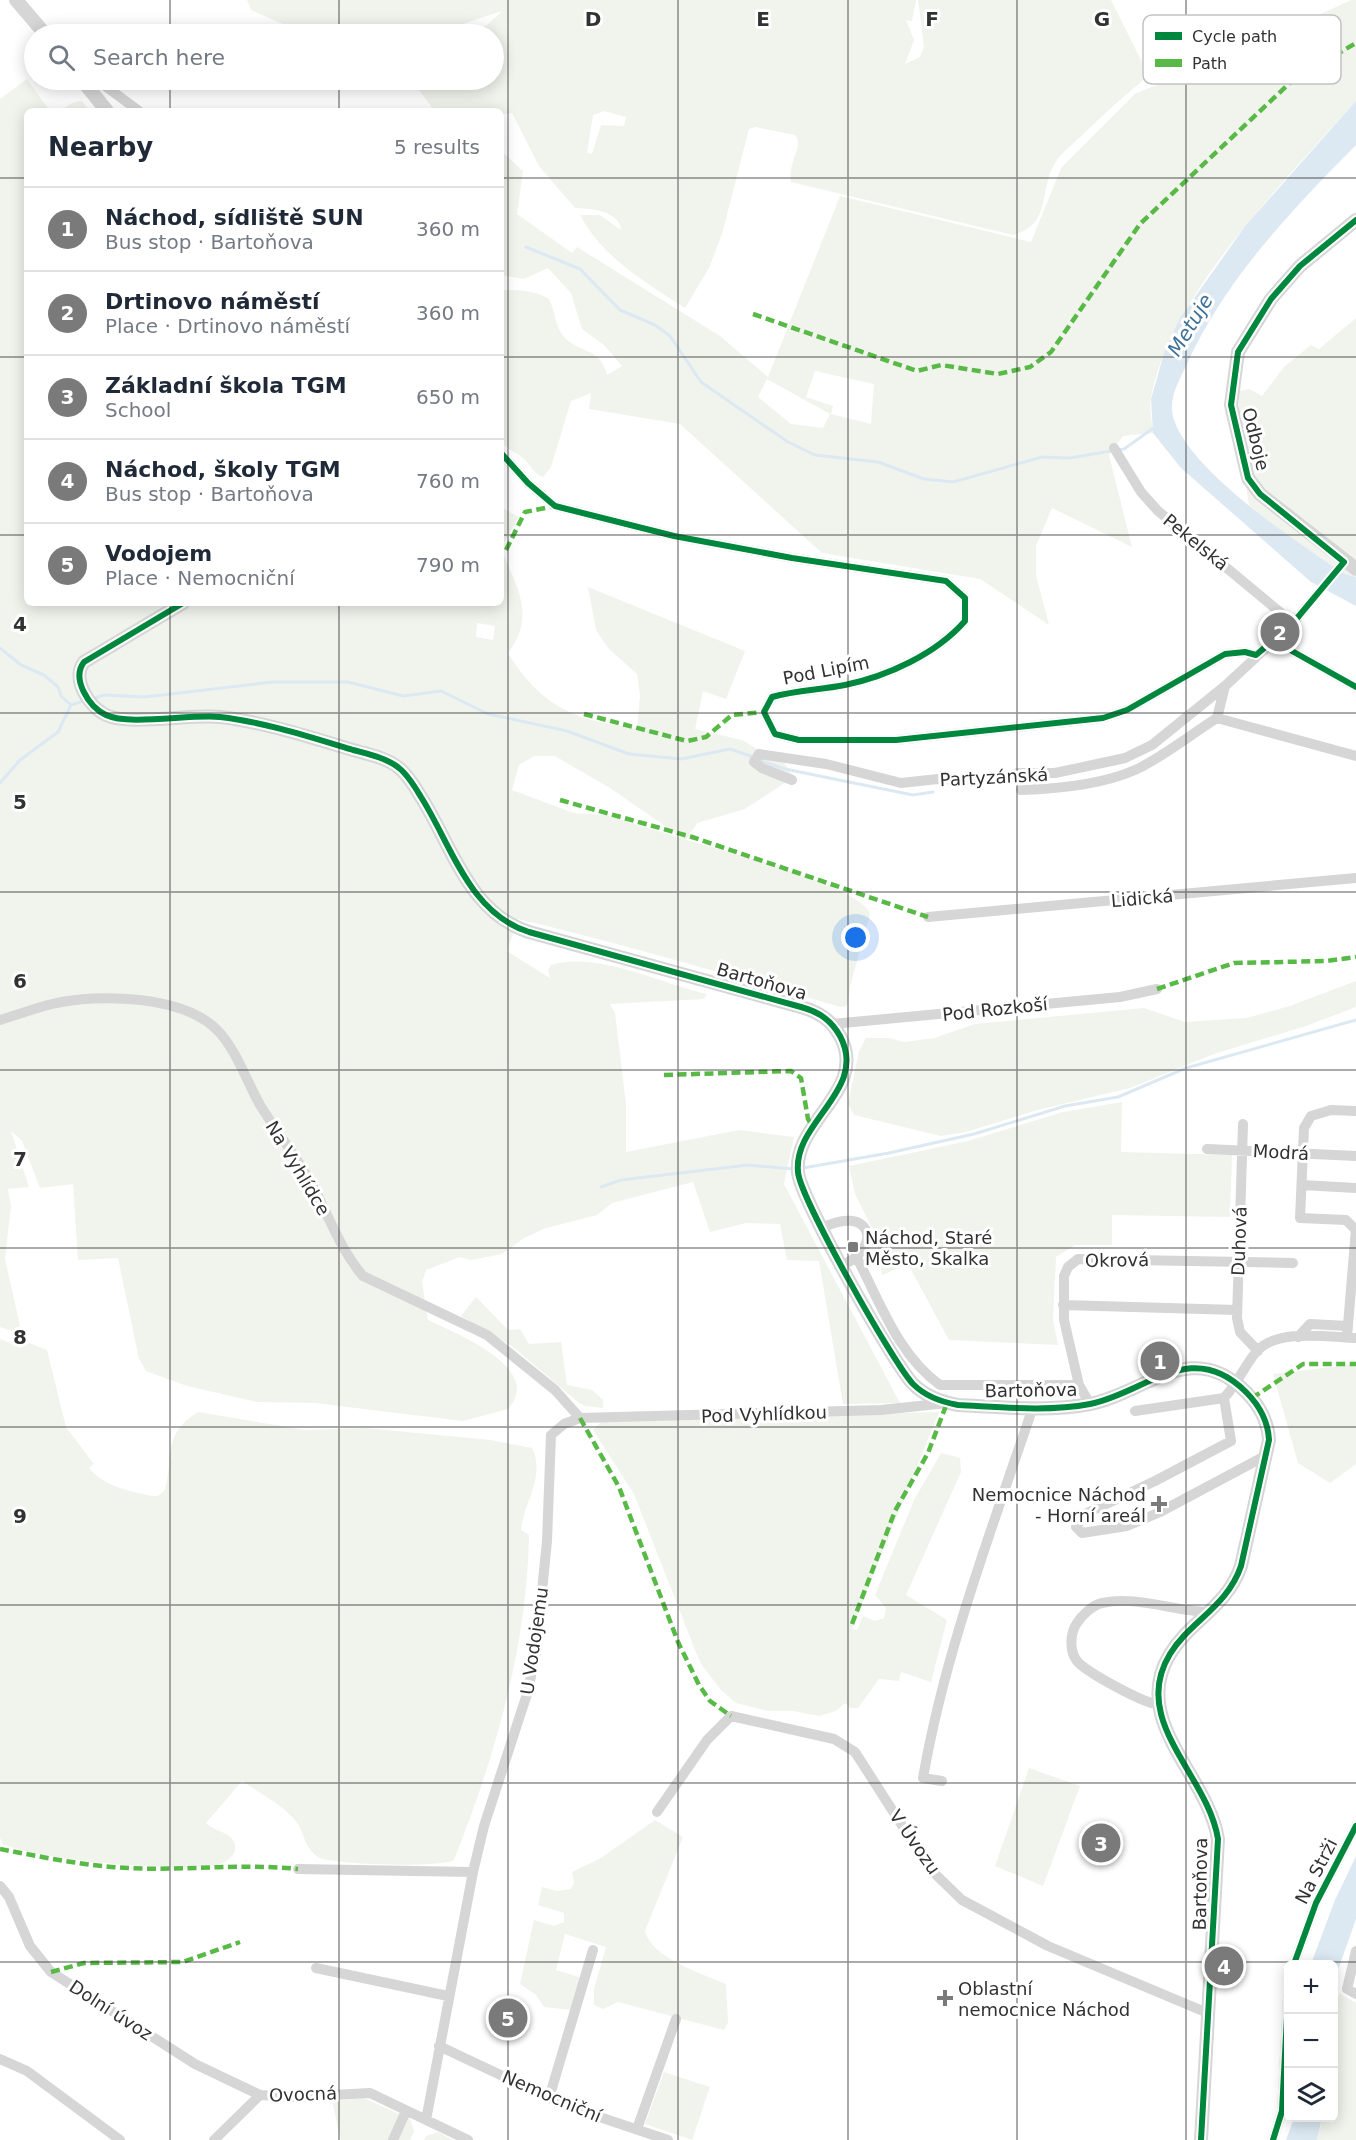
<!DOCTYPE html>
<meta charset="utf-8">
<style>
:root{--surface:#fff;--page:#f6f6f7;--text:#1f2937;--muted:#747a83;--line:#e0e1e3;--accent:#7a7a7a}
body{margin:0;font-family:"DejaVu Sans",sans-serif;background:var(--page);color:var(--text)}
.controls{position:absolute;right:18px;bottom:18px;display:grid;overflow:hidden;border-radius:9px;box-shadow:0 3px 15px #0003}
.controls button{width:54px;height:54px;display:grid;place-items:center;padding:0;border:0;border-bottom:2px solid var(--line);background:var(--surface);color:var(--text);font:30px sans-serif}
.you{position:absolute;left:856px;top:938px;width:21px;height:21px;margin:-15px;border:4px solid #fff;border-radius:50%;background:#1a73e8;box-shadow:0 0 0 9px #1a73e833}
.badge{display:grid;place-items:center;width:39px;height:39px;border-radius:50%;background:var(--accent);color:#fff;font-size:20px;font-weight:700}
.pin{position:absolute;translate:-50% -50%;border:3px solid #fff;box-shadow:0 2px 6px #0006}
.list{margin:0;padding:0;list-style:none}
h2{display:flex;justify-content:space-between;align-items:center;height:78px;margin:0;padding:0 24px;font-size:26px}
h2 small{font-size:20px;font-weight:400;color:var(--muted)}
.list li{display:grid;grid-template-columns:39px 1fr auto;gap:18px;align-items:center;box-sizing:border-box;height:84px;padding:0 24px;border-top:2px solid var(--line)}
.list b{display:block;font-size:22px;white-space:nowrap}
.list p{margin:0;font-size:20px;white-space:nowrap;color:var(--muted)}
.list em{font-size:20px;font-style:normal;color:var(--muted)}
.icon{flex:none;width:33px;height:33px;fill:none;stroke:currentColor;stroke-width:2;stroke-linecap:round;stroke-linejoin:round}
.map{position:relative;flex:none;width:1356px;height:2140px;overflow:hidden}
.search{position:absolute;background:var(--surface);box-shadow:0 3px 15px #0003;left:24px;top:24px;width:480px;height:66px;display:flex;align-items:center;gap:15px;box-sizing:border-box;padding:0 21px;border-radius:33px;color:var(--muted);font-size:22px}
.panel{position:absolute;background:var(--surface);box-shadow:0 3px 15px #0003;left:24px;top:108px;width:480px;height:498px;border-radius:9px}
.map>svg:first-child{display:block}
.green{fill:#f1f4ed;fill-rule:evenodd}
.water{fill:#dce9f2}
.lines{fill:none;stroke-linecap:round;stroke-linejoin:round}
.stream{stroke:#dce9f2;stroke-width:3}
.minor{stroke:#d6d6d6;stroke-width:10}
.tertiary{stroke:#d6d6d6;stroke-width:14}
.quiet{stroke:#58b947;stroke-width:4.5;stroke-dasharray:9 4.5;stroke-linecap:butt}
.cycleway-casing{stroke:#fff;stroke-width:10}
.cycleway{stroke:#00873e;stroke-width:6}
.grid{fill:none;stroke:#323232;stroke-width:1.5;stroke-opacity:0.55}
.poi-dot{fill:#7a7a7a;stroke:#fff;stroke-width:2}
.labels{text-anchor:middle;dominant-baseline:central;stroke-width:6;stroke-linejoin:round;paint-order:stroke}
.street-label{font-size:18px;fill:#323232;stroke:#fff}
.poi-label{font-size:18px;fill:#323232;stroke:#fff;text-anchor:start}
.water-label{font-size:20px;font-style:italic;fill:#3e7296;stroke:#fff}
.key{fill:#fff;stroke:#c2c2c2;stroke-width:1.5}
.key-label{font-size:16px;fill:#323232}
.grid-label{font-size:20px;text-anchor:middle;font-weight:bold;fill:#323232;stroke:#fff;stroke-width:6;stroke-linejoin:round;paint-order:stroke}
</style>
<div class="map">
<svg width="1356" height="2140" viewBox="0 0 1356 2140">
<rect width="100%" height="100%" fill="#fff"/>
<path class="green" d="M 247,0 L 916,0 L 912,21 L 906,20 L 914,40 L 905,64 L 920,57 L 924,47 L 918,0 L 1111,0 L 1149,76 C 1125,94 1105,114 1083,134 C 1075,143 1063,151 1057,160 C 1037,189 1054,224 1013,235 L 791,182 C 787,163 805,145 795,135 L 755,127 L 749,129 L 722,234 L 709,268 L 685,308 C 645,282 603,258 580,215 L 600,215 L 621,230 C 620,211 590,208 575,208 L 539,166 L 512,113 L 501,115 L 501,111 L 435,111 L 411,80 L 494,80 L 494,34 L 466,34 L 487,25 L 502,11 L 463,24 L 444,34 L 305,34 L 251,10 ZM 604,111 L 626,117 L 624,126 L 601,125 L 592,154 L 587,153 L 593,115 Z
M 1351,0 L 1356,0 L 1356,101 C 1287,179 1171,292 1151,397 C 1149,408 1152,422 1153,433 L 1123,436 L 1109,455 L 1132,547 L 1052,508 L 1036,546 L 1036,575 L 1049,625 L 980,579 L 822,553 L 680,424 L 589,409 L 591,393 L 571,401 L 551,467 L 543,477 C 534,474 532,467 525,460 C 518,453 508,450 501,442 L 501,290 C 518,290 534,290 549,299 C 556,312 554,326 565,338 C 581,354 600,347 607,375 L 622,366 L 604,345 L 582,329 L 571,293 L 548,268 L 524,279 L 501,275 L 501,151 L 523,171 L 517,214 L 572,253 L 577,247 L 720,336 L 768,377 L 840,196 L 1031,242 L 1061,168 L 1136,93 L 1220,61 ZM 815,371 L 874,384 L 871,424 L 831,414 L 833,406 L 806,397 ZM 767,379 L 830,414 L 823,428 L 791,424 L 758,397 Z
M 27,79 L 50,111 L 27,111 L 27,603 L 501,603 L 501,548 C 516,587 537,614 508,653 C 541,707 576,721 637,728 L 640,696 L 637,674 L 608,648 L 596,630 L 588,587 L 745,651 L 726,699 L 703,691 L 695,729 L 742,740 L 774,759 L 783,761 L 794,777 L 745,809 L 697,823 L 686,840 C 718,849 862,886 870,914 L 850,986 L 847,1006 L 841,1007 C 734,977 627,945 518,919 L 507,951 L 550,978 L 548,970 L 551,965 C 598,951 661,984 707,994 L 704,999 L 610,1004 L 615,1013 L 626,1104 L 626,1152 L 739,1130 L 794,1137 L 784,1184 L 900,1403 L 843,1404 L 819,1261 L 787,1260 L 780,1224 L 746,1223 L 710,1232 L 693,1182 L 612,1203 L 597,1215 L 546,1228 L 524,1238 L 502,1254 L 471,1260 L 460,1257 L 426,1270 L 422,1282 L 428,1320 C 455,1333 545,1368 508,1409 L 463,1421 L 315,1403 L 257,1402 L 187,1386 L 146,1371 L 139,1359 L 118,1258 L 78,1260 L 73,1184 L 40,1188 L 22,1141 L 11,1131 L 29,1187 L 8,1189 L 11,1206 L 5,1259 L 20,1326 L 15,1332 L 0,1327 L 0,99 ZM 477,623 L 495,626 L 493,640 L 476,637 ZM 534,756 L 555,756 L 610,788 L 684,839 L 606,815 L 574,813 L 512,790 L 519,765 Z
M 82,101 L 90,111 L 60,111 L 72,103 Z
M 1356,318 L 1356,577 L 1345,574 L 1281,532 L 1249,505 L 1239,439 L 1239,391 L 1249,389 L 1262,396 L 1284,367 L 1311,345 L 1319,349 Z
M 501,507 L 519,517 L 501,547 Z
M 1356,981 L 1356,1007 L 1306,1026 L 1214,1054 L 1130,1088 L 1038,1110 L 966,1132 L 941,1136 L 854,1115 L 848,1104 L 859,1051 L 866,1038 L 888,1038 L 905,1042 L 934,1038 L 975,1024 L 1144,1008 L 1185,1022 L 1246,1018 L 1290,1006 Z
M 1122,1102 L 1121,1152 L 1232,1155 L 1230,1217 L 1112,1215 L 1112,1245 L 1075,1245 L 1056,1257 L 1053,1320 L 1058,1345 L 949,1340 L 908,1264 L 882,1275 L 877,1238 L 855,1194 L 849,1166 L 968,1141 L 1063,1112 Z
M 476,1297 L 508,1330 L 520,1329 L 529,1344 L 561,1342 L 567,1385 L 592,1390 L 603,1400 L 603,1408 L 585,1406 L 579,1403 L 513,1347 L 461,1316 Z
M 0,1339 L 21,1348 L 21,1340 L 47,1350 L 66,1427 L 94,1464 L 89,1468 C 106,1488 128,1490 152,1496 L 158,1496 L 165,1490 C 174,1456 162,1434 198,1412 L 304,1430 L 365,1428 L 490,1440 L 532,1448 C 546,1476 523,1504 521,1530 L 529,1535 C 527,1648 495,1756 454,1860 C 442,1868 329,1865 318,1857 C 303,1847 305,1831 294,1819 C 281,1804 258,1792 242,1781 L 206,1823 C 214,1832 236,1832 235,1848 C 235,1859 221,1865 212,1866 C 170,1871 40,1861 3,1844 L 0,1838 Z
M 1356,1364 L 1356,1464 L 1330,1483 L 1298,1463 L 1273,1374 Z
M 939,1412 L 852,1629 L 857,1630 L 863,1616 L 875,1621 L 884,1618 L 886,1608 L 875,1595 L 914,1500 L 941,1453 L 960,1458 L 961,1472 L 906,1595 L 947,1620 L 931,1682 L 901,1672 L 899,1681 L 879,1679 L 858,1708 L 850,1708 L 845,1703 L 836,1711 L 819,1716 L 793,1711 L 768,1711 L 736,1703 L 721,1690 L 701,1664 L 695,1650 L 634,1494 L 593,1430 L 601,1422 Z
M 1029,1768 L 1080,1786 L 1043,1886 L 995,1866 Z
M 655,1820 L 683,1837 L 645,1931 C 651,1958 703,1974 726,1984 L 728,2023 L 724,2030 L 618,2002 L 603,2009 L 594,2005 L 594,1989 L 606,1947 L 565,1934 L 556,1970 L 582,1978 L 572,2010 L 544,2007 L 536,1995 L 520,1984 L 534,1920 L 554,1926 L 564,1922 L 564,1913 L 538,1905 L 542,1887 L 557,1891 L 571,1889 L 574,1883 L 572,1872 L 601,1858 Z
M 1339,1993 L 1356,2003 L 1356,2140 L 1317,2140 L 1323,2118 L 1334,2118 L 1334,2030 Z
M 664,2072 L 710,2087 L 692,2140 L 645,2124 Z
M 364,2098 L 410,2119 L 414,2131 L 410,2140 L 341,2140 L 332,2101 Z
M 438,2132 L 453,2140 L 424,2140 L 426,2136 Z"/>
<path class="water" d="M 1356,101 L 1356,145 C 1291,211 1226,278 1187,364 C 1179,381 1167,400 1174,420 C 1192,473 1298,543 1345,574 L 1356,577 L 1356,606 L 1311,582 L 1181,468 L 1153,433 L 1151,399 L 1165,350 L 1180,318 L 1246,225 Z
M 1356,1856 L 1356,1919 L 1334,1981 L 1334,1964 L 1311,1964 L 1335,1900 Z
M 1294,2118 L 1322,2118 L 1317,2140 L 1286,2140 Z"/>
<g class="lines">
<path class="stream" d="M 526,247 L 580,269 L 620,310 L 655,325 L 670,336 L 701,382 L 788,442 L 815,455 L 878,462 L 924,479 L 953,482 L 1042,457 L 1070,458 L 1111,451
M 1118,450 L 1124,449 L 1155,427
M 0,648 L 21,665 L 44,675 L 58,687 L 61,696 L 71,705 L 83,701
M 92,699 L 104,695 L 145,697 L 272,682 L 348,682 L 403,696 L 441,691 L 488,714 L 567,731 L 629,754 L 681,759 L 730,749 L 753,757
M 759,760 L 785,769 L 913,795 L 933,792
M 0,783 L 20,760 L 58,732 L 71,705
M 803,1168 L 889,1153 L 974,1134 L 1065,1106 L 1118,1097 L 1186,1068 L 1356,1020
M 601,1187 L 621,1180 L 748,1165 L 793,1169"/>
<path class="minor" d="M 97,80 L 139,111
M 1114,448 L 1141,492 L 1158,511 L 1293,623
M 501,453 L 528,483 L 555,506 L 674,536 L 792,558 L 946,581 L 965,598 L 965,621 C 936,654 888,676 845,685 C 820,690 796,690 772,697 L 764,712 L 775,734 L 799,740 L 896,740 L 1103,718 L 1127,710 L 1225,654 L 1245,652 L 1256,655
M 1277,638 L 1292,651 L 1356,687
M 1225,686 L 1217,718 L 1356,756
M 792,780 L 762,768 L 754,762 L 759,754 L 826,764 L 901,783 L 938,779 L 992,780 L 1018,773 L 1055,773 L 1125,758 L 1152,745 L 1225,686 L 1293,623 L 1344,562
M 1021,790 C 1056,789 1103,784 1135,770 C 1160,759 1193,733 1217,718
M 928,917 L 1356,878
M 0,1020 C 17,1015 35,1008 52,1004 C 99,993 187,995 220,1033 C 238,1054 247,1082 260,1105 C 276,1131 295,1155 310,1181 C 328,1213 339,1248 363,1276 L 487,1335 L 555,1390 L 580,1418
M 832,1024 L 1120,997 L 1157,989
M 1243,1124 L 1237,1318 L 1240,1332 L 1258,1351
M 1207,1149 L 1356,1156
M 1302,1185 L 1356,1188
M 822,1228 C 869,1204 885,1245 843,1265
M 1355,1229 L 1346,1220 L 1300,1218 L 1304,1128 L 1311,1116 L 1331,1110 L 1356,1111
M 857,1258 C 880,1302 898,1355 940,1385 L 1079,1385
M 1063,1305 L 1237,1310
M 1298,1337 L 1310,1324 L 1348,1326
M 1347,1337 L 1356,1229
M 1090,1404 L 1079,1385 L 1064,1320 L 1064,1276 L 1068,1267 L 1078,1259 L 1293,1263
M 1135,1411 L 1224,1398
M 1267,1455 L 1160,1512 L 1127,1526 L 1082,1533 L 1076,1527 L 1085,1514 L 1155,1481 L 1231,1441 L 1224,1398 C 1237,1384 1244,1367 1256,1352 C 1276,1328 1328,1337 1356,1338
M 1157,1704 C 1143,1703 1086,1672 1077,1661 C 1069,1651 1070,1633 1077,1623 C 1082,1615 1093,1605 1102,1603 C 1138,1595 1174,1612 1211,1612
M 942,1781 L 923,1778 C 945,1651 992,1529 1033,1407
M 657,1812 L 707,1740 L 731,1716 L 834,1739 L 855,1752 L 930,1869 L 962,1900 L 1048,1946 L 1210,2014
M 298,1869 L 473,1872
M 0,1886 L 9,1897 L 30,1946 L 51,1972 L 195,2064 L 260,2095
M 1356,1951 L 1347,1989 L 1356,1994
M 1294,1964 L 1316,1903 L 1356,1826
M 316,1968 L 448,1996
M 439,2046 L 564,2105 L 668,2140
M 0,2059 L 27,2071 L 120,2140
M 549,2098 L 593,1950
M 426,2120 L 473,1872 L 484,1826 L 528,1691 L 536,1651 L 547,1541 L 551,1435 L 564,1424 L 580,1418 L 881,1410 L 947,1403
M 637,2129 L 676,2019
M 214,2140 L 260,2095 L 296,2097 L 370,2093 L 468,2140
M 393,2140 L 406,2111
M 1273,2140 L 1282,2111 L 1288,1998"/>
<path class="tertiary" d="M 16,0 L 45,34
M 82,80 L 107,111
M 1356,220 L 1300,266 L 1271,299 L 1238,352 L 1231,405 L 1248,478 L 1260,494 L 1356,569
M 183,603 L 84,662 C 71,679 89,707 106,715 C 129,726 190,714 220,717 C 264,722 310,737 353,750 C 368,754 387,758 399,768 C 408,775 415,787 421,797 C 452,846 469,913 529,932 L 801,1007 C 819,1012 831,1020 840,1036 C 869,1090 793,1121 798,1172 C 800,1198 893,1363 913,1384 C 925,1396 941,1402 958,1405 C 1000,1407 1048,1412 1090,1404 C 1146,1393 1191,1337 1246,1392 C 1259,1405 1268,1421 1269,1440 L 1241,1566 C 1227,1607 1190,1621 1170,1654 C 1129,1721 1208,1775 1218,1839 L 1201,2140"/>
<path class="quiet" d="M 753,314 L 917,371 L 941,365 L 998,374 L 1030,367 L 1051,352 L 1140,224 L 1293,80 L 1356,43
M 506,550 L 525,512 L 555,506
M 584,714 L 687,741 L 706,737 L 732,715 L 764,712
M 560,800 L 692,837 L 928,917
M 1157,989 L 1234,963 L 1326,961 L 1356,957
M 664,1075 L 791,1071 L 801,1078 L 808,1119 L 813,1127
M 1252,1398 L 1303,1364 L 1356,1364
M 580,1418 L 619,1487 L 678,1642 L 699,1685 L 710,1701 L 731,1716
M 852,1624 L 895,1511 L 928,1453 L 947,1403
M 0,1849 C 42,1857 85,1866 128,1868 C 185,1871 241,1863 298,1869
M 51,1972 L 84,1963 L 183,1962 L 240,1942"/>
<g class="cycleway-casing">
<path id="cycleway" d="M 501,453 L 528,483 L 555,506 L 674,536 L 792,558 L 946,581 L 965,598 L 965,621 C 936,654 888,676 845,685 C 820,690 796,690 772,697 L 764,712 L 775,734 L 799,740 L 896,740 L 1103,718 L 1127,710 L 1225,654 L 1245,652 L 1256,655 L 1293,623 L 1344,562 L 1260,494 L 1248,478 L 1231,405 L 1238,352 L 1271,299 L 1300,266 L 1356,220
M 183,603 L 84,662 C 71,679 89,707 106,715 C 129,726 190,714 220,717 C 264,722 310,737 353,750 C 368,754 387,758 399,768 C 408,775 415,787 421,797 C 452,846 469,913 529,932 L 801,1007 C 819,1012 831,1020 840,1036 C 869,1090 793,1121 798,1172 C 800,1198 893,1363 913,1384 C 925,1396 941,1402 958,1405 C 1000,1407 1048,1412 1090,1404 C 1146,1393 1191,1337 1246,1392 C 1259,1405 1268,1421 1269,1440 L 1241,1566 C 1227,1607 1190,1621 1170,1654 C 1129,1721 1208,1775 1218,1839 L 1201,2140
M 1277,638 L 1292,651 L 1356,687
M 1294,1964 L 1316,1903 L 1356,1826
M 1273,2140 L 1282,2111 L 1288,1998"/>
</g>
<use href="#cycleway" class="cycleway"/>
</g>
<path class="grid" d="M 170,0 L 170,34M 339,0 L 339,34M 508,0 L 508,2140M 678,0 L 678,2140M 848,0 L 848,2140M 1017,0 L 1017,2140M 1186,0 L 1186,2140M 170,80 L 170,111M 339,80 L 339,111M 0,178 L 27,178M 501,178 L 1356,178M 0,357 L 27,357M 501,357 L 1356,357M 0,535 L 27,535M 501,535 L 1356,535M 170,603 L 170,2140M 339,603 L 339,2140M 0,713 L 1356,713M 0,892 L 1356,892M 0,1070 L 1356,1070M 0,1248 L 1356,1248M 0,1427 L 1356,1427M 0,1605 L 1356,1605M 0,1783 L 1356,1783M 0,1962 L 1356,1962"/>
<g class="poi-dot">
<rect x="847" y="1241" width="12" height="12" rx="3"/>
<path d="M1156 1495h6v6h6v6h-6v6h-6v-6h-6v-6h6z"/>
<path d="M942 1989h6v6h6v6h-6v6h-6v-6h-6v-6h6z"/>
</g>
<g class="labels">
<g class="street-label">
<text transform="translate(1256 439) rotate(76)">Odboje</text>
<text transform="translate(1196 542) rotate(39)">Pekelská</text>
<text transform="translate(826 670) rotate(-11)">Pod Lipím</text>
<text transform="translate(994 777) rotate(-3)">Partyzánská</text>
<text transform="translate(1142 898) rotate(-5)">Lidická</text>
<text transform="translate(762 981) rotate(16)">Bartoňova</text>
<text transform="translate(995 1009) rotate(-6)">Pod Rozkoší</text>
<text transform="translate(1281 1152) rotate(3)">Modrá</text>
<text transform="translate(298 1168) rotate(59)">Na Vyhlídce</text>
<text transform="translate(1239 1241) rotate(-88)">Duhová</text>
<text transform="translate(1117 1260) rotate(-1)">Okrová</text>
<text transform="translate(1031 1390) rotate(-1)">Bartoňova</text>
<text transform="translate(764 1414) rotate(-2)">Pod Vyhlídkou</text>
<text transform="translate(534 1641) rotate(-82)">U Vodojemu</text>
<text transform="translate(915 1842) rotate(55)">V Úvozu</text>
<text transform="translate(1316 1871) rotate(-63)">Na Strži</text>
<text transform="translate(1200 1884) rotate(-89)">Bartoňova</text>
<text transform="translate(111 2010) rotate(33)">Dolní úvoz</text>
<text transform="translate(303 2094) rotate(-2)">Ovocná</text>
<text transform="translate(552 2096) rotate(23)">Nemocniční</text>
</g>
<g class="poi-label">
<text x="865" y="1237">Náchod, Staré<tspan x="865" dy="21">Město, Skalka</tspan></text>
<text x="1146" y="1494" text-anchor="end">Nemocnice Náchod<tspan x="1146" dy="21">- Horní areál</tspan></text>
<text x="958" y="1988">Oblastní<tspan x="958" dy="21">nemocnice Náchod</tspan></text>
</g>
<g class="water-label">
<text transform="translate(1190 325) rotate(-59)">Metuje</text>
</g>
</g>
<rect x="1143" y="15" width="198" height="69" rx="9" class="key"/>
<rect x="1155" y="32" width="27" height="8" fill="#00873e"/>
<rect x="1155" y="59" width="27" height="8" fill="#58b947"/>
<g class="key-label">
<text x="1192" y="42">Cycle path</text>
<text x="1192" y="69">Path</text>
</g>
<g class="grid-label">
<text x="593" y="26">D</text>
<text x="763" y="26">E</text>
<text x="932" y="26">F</text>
<text x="1102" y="26">G</text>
<text x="20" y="631">4</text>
<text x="20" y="809">5</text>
<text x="20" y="988">6</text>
<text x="20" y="1166">7</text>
<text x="20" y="1344">8</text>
<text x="20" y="1523">9</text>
</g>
</svg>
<div class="controls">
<button>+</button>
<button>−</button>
<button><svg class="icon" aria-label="layers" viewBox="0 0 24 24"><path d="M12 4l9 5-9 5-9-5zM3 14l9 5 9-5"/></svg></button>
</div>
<div class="you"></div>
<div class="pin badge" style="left:1160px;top:1361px">1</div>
<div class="pin badge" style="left:1280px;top:632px">2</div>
<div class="pin badge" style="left:1101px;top:1843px">3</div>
<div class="pin badge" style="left:1224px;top:1966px">4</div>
<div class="pin badge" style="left:508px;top:2018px">5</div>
<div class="search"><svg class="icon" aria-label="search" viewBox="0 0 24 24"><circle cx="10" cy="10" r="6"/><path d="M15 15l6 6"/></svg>Search here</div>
<section class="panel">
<h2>Nearby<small>5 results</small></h2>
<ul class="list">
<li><span class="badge">1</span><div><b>Náchod, sídliště SUN</b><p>Bus stop · Bartoňova</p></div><em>360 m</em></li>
<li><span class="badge">2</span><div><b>Drtinovo náměstí</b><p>Place · Drtinovo náměstí</p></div><em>360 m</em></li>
<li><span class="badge">3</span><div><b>Základní škola TGM</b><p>School</p></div><em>650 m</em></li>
<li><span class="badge">4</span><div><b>Náchod, školy TGM</b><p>Bus stop · Bartoňova</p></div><em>760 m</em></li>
<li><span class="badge">5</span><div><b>Vodojem</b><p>Place · Nemocniční</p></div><em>790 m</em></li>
</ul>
</section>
</div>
